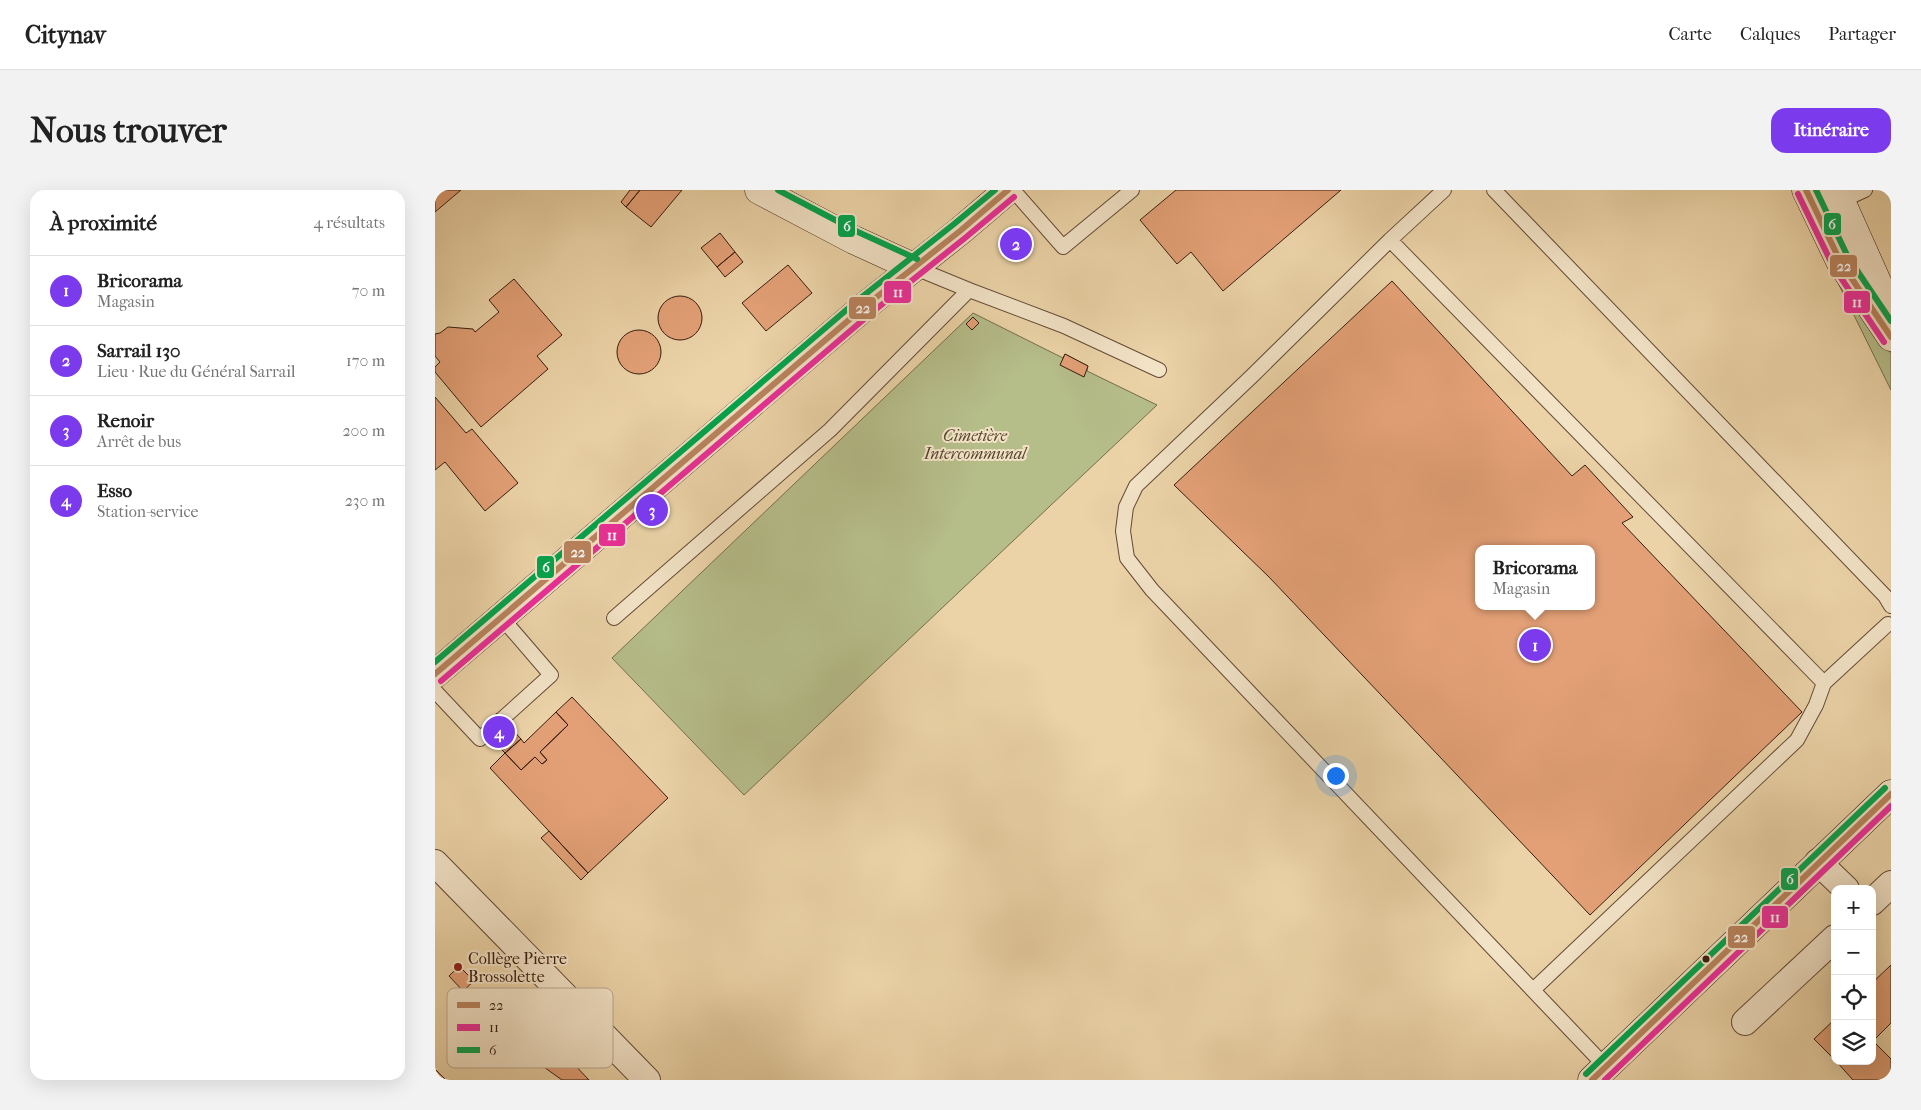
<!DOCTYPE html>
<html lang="fr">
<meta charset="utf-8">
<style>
:root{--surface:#fff;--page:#f2f2f2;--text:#222;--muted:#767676;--line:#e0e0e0;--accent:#7c3aed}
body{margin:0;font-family:"IM FELL French Canon",serif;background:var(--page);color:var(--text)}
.controls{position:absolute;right:15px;bottom:15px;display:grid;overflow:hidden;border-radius:10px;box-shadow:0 5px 20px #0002}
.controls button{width:45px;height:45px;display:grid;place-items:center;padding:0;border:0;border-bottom:1px solid var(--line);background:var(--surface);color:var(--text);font:25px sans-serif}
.you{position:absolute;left:900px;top:585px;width:18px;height:18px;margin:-12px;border:4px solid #fff;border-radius:50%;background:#1a73e8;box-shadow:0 0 0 8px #1a73e833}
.badge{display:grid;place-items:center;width:32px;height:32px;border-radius:50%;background:var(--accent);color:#fff;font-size:16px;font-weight:700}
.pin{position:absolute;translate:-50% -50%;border:2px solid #fff;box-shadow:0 1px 5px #0006}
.popup{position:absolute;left:1040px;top:355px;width:120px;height:65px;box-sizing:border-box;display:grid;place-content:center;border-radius:10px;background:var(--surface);filter:drop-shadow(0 1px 4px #0005);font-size:16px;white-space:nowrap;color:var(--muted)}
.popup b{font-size:19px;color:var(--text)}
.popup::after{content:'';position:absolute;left:50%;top:100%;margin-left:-10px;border:10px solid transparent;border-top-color:var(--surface)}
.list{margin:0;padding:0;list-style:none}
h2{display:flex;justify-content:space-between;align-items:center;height:65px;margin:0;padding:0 20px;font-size:21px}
h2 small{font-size:16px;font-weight:400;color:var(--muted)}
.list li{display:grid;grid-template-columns:32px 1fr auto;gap:15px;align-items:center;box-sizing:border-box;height:70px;padding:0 20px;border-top:1px solid var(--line)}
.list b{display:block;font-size:19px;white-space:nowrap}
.list p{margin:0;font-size:16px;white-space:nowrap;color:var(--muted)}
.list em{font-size:16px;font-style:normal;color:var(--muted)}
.icon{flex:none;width:28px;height:28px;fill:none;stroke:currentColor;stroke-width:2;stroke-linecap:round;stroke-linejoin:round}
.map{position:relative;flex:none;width:1456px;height:890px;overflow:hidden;border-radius:15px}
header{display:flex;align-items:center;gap:30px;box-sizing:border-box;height:70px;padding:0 25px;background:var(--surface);border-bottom:1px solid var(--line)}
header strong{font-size:24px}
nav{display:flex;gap:28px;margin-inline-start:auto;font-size:18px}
.intro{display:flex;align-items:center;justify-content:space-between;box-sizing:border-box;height:120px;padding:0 30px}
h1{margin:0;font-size:35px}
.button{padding:12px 22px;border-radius:15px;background:var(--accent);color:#fff;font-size:18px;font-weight:700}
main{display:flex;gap:30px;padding:0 30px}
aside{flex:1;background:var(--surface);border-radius:15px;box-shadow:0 5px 20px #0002}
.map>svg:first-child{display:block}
.green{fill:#b5bd89;stroke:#766c4c}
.building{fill:#e3a076;stroke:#361c10;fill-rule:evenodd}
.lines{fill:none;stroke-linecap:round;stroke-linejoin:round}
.lane-casing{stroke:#634a36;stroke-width:16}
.street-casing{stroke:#634a36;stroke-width:28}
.secondary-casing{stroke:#361c10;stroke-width:29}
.lane{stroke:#f2e2c6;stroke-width:14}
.street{stroke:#f2e2c6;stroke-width:26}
.secondary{stroke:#f2e2c6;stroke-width:28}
.bus-1-casing{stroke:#f2e2c6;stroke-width:10}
.bus-2-casing{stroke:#f2e2c6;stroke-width:10}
.bus-3-casing{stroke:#f2e2c6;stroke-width:10}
.bus-1{stroke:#b9835d;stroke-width:6}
.bus-2{stroke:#e92e97;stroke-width:6}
.bus-3{stroke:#03a34b;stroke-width:6}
.bus-dot{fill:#361c10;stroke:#f2e2c6;stroke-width:2}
.poi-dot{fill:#8f2418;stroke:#f2e2c6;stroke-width:2}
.labels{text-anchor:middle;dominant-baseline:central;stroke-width:4;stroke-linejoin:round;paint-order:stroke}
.park-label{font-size:16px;font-style:italic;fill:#56442e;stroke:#f2e2c6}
.poi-label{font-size:16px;fill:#361c10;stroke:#f2e2c6;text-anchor:start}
.key{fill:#f2e2c6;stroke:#baa78f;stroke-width:1}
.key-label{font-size:14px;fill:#361c10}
.line-badge{stroke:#f2e2c6;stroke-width:2}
.badge-label{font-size:14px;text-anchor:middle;font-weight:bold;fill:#fff}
</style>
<header>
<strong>Citynav</strong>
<nav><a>Carte</a><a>Calques</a><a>Partager</a></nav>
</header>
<div class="intro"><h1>Nous trouver</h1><a class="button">Itinéraire</a></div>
<main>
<aside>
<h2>À proximité<small>4 résultats</small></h2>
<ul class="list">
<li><span class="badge">1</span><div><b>Bricorama</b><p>Magasin</p></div><em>70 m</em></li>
<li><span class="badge">2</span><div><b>Sarrail 130</b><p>Lieu · Rue du Général Sarrail</p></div><em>170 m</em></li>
<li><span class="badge">3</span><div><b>Renoir</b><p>Arrêt de bus</p></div><em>200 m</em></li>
<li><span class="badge">4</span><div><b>Esso</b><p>Station-service</p></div><em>230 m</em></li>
</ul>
</aside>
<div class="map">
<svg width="1456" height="890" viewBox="0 0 1456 890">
<rect width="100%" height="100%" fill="#ebd3a7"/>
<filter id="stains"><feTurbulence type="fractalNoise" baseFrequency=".004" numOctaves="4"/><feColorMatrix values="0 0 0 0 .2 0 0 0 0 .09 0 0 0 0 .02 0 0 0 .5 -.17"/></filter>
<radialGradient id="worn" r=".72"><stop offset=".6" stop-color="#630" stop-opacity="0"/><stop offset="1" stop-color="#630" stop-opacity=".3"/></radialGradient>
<path class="green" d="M 1357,0 L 1363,0 L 1448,148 L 1456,164 L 1456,200 Z
M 538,123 L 628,168 L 630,164 L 653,176 L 652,181 L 722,215 L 309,605 L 177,468 Z"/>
<path class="building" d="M 0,0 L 26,0 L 0,22 Z
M 195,0 L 205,0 L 191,17 L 186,12 Z
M 205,0 L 247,0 L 216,37 L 191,17 Z
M 741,0 L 906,0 L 788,101 L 756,62 L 742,74 L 705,30 Z
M 285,43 L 300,62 L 282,77 L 266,58 Z
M 579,47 L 588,56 L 582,62 L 574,53 Z
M 300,62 L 308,72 L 290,87 L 282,77 Z
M 353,75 L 377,103 L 331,141 L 307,113 Z
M 79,89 L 127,145 L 102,166 L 113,179 L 46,237 L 0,182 L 0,177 L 5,172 L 0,166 L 0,144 L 5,143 L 13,137 L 38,139 L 40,142 L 64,122 L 54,110 Z
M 957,91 L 1137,286 L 1150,275 L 1198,327 L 1187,333 L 1367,522 L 1155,725 L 834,387 L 739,295 ZM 1044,359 L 1156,359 L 1156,416 L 1044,416 Z
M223 128a22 22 0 1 1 44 0a22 22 0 1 1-44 0Z
M 538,127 L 544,133 L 537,140 L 531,134 Z
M182 162a22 22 0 1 1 44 0a22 22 0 1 1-44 0Z
M 630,164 L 653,176 L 649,187 L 625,175 Z
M 0,207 L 31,243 L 37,239 L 83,293 L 50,321 L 10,272 L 0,280 Z
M 137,507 L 233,608 L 153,683 L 55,578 L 70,563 L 86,580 L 100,567 L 107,574 L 112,570 L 105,562 L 133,535 L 121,522 Z
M 121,522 L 133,535 L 105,562 L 112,570 L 107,574 L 100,567 L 86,580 L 70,563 L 86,549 L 89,553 Z
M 62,523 L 86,549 L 70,563 L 46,538 Z
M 114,641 L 153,683 L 146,690 L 106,648 Z
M 1456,775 L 1456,833 L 1438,851 L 1456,869 L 1456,890 L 1418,890 L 1401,871 L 1437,871 L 1437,793 Z
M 24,776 L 39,791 L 28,801 L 14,786 Z
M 91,824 L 154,890 L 127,890 L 67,847 Z
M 1400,829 L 1400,870 L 1379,849 Z
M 1,880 L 10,889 L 9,890 L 0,890 Z"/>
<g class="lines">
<g class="lane-casing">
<path id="lane" d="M 578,0 L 628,57 L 697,0
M 1009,0 L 955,50 L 1389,493 L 1453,434
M 1059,0 L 1450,406 L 1456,416
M 1401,9 L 1406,11 L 1430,0
M 955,50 L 816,187 L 701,296 L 691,317 L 688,341 L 692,368 L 717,400 L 1171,877
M 478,77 L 534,100 L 629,136 L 724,180
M 179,428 L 395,240 L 534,100
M 0,501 L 45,549 L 116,485 L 66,427
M 1098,800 L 1362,550 L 1381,515 L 1389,493"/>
</g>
<g class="street-casing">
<path id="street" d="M 1383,672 L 1411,699
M 0,673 L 212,890
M 1437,712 L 1456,694
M 1310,832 L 1400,748"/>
</g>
<g class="secondary-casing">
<path id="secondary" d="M 324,0 L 419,50 L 478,77
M 1371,0 L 1405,71 L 1456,147
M 1401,0 L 1456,123
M 0,484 L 429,117 L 525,41 L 573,0
M 1157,890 L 1456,604"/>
</g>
<use href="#lane" class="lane"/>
<use href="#street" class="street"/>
<use href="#secondary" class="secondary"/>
<g class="bus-1-casing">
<path id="bus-1" d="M 1371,0 L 1405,71 L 1456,147
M 0,484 L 429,117 L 525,41 L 573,0
M 1157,890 L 1456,604"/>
</g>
<g class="bus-2-casing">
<path id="bus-2" d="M 1363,4 L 1398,76 L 1449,152
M 6,491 L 435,124 L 530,48 L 579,7
M 1170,890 L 1456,616"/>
</g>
<g class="bus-3-casing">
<path id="bus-3" d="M 343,0 L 423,42 L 482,69
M 1381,0 L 1413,67 L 1456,131
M 0,472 L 423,110 L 519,34 L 560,0
M 1151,884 L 1450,598"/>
</g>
<use href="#bus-1" class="bus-1"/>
<use href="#bus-2" class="bus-2"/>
<use href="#bus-3" class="bus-3"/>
</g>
<circle class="bus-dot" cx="1271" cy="769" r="4.5"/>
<circle class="poi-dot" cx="23" cy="777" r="5"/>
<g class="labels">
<g class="park-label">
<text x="540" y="245">Cimetière<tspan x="540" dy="18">Intercommunal</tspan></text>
</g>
<g class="poi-label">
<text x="33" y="768">Collège Pierre<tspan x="33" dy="18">Brossolette</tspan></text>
</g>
</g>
<rect x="12" y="798" width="166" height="80" rx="8" class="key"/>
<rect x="22" y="812" width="23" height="6" fill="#b9835d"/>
<rect x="22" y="834" width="23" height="7" fill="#e92e97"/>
<rect x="22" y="857" width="23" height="6" fill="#03a34b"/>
<g class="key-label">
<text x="54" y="820">22</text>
<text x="54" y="842">11</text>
<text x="54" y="865">6</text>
</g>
<g class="line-badge">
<rect x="1388" y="22" width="19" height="24" rx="5" fill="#03a34b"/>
<rect x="402" y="24" width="19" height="24" rx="5" fill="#03a34b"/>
<rect x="1394" y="64" width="29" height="24" rx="5" fill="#b9835d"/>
<rect x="448" y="90" width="29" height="24" rx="5" fill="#e92e97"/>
<rect x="1408" y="100" width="28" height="24" rx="5" fill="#e92e97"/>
<rect x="413" y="106" width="29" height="24" rx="5" fill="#b9835d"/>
<rect x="163" y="333" width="28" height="24" rx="5" fill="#e92e97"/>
<rect x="128" y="350" width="29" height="24" rx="5" fill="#b9835d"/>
<rect x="101" y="365" width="19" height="24" rx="5" fill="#03a34b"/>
<rect x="1345" y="677" width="19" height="24" rx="5" fill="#03a34b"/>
<rect x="1326" y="715" width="28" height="24" rx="5" fill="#e92e97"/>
<rect x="1292" y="735" width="29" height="24" rx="5" fill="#b9835d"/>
</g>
<g class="badge-label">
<text x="1397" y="39">6</text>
<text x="412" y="41">6</text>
<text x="1409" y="81">22</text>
<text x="463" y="107">11</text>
<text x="1422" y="117">11</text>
<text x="428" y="123">22</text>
<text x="177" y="350">11</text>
<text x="143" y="367">22</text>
<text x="111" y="382">6</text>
<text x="1355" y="694">6</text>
<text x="1340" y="732">11</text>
<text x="1306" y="752">22</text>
</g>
<rect width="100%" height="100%" filter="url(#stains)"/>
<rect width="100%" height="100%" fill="url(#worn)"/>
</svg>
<div class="controls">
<button>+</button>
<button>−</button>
<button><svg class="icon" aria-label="locate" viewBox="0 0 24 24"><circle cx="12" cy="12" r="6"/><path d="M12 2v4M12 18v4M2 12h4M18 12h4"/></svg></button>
<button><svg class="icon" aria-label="layers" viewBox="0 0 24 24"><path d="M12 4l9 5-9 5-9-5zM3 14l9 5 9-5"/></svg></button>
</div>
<div class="you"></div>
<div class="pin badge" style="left:1100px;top:455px">1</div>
<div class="popup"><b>Bricorama</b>Magasin</div>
<div class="pin badge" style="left:581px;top:54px">2</div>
<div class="pin badge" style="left:217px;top:320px">3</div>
<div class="pin badge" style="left:64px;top:542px">4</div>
</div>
</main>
